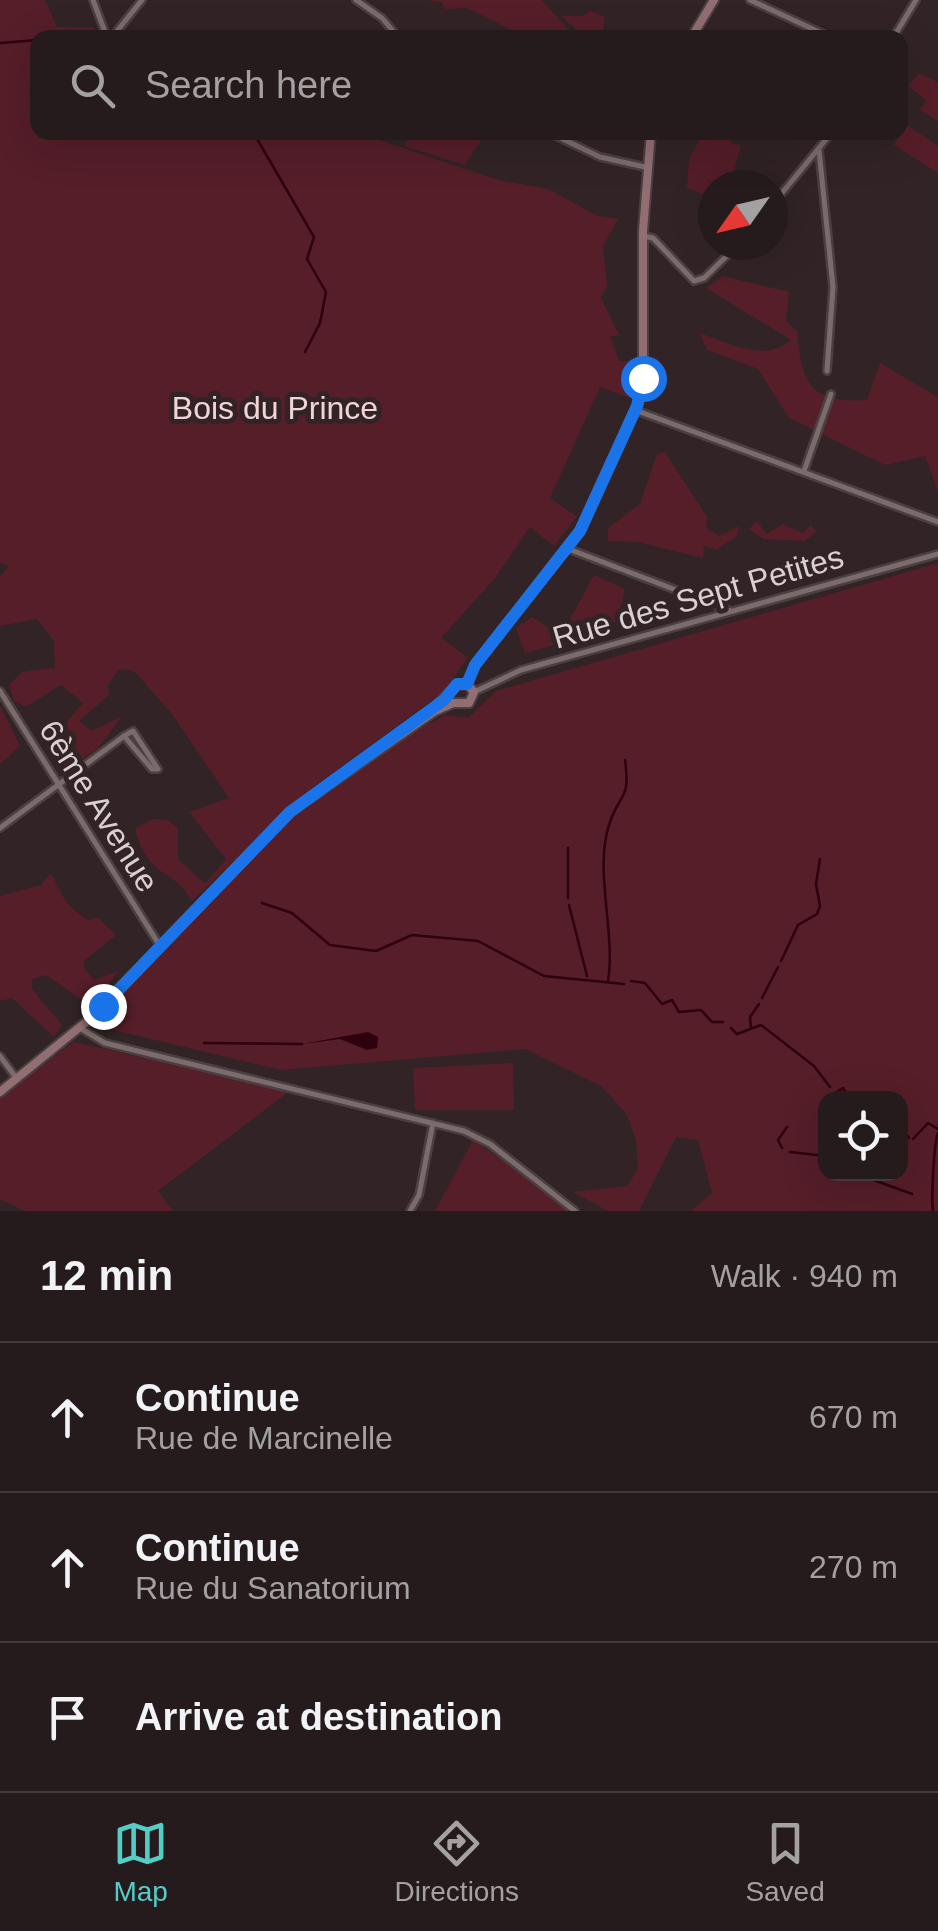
<!DOCTYPE html>
<meta charset="utf-8">
<style>
:root{--surface:#261b1c;--page:#322829;--text:#f1f3f6;--muted:#a4a1a3;--line:#42393b;--accent:#54cdc7}
body{margin:0;font-family:Helvetica,sans-serif;background:var(--page);color:var(--text)}
.controls{position:absolute;right:30px;bottom:30px;display:grid;overflow:hidden;border-radius:20px;box-shadow:0 10px 40px #0002}
.controls button{width:90px;height:90px;display:grid;place-items:center;padding:0;border:0;border-bottom:2px solid var(--line);background:var(--surface);color:var(--text);font:50px sans-serif}
.compass{position:absolute;left:698px;top:170px;width:90px;height:90px;border-radius:50%;background:var(--surface);box-shadow:0 10px 40px #0002;rotate:236deg}
.stop{position:absolute;width:30px;height:30px;margin:-22px;border:8px solid #1a73e8;border-radius:50%;background:#fff}
.stop.end{background:#1a73e8;border-color:#fff;box-shadow:0 2px 10px #0008}
.list{margin:0;padding:0;list-style:none}
h2{display:flex;justify-content:space-between;align-items:center;height:130px;margin:0;padding:0 40px;font-size:42px}
h2 small{font-size:32px;font-weight:400;color:var(--muted)}
.list li{display:grid;grid-template-columns:65px 1fr auto;gap:30px;align-items:center;box-sizing:border-box;height:150px;padding:0 40px;border-top:2px solid var(--line)}
.list b{display:block;font-size:38px;white-space:nowrap}
.list p{margin:0;font-size:32px;white-space:nowrap;color:var(--muted)}
.list em{font-size:32px;font-style:normal;color:var(--muted)}
.icon{flex:none;width:55px;height:55px;fill:none;stroke:currentColor;stroke-width:2;stroke-linecap:round;stroke-linejoin:round}
.map{position:relative;flex:none;width:938px;height:1211px;overflow:hidden}
.search{position:absolute;background:var(--surface);box-shadow:0 10px 40px #0002;left:30px;right:30px;top:30px;height:110px;display:flex;align-items:center;gap:25px;box-sizing:border-box;padding:0 35px;border-radius:20px;color:var(--muted);font-size:38px}
.sheet{height:580px;background:var(--surface)}
nav{display:flex;justify-content:space-around;align-items:center;box-sizing:border-box;height:140px;border-top:2px solid var(--line);background:var(--surface);font-size:28px;color:var(--muted)}
nav a{display:grid;justify-items:center;gap:5px}
nav .on{color:var(--accent)}
.map>svg:first-child{display:block}
.green{fill:#551e29;fill-rule:evenodd}
.water{fill:#2f000d}
.lines{fill:none;stroke-linecap:round;stroke-linejoin:round}
.stream{stroke:#2f000d;stroke-width:2.5}
.street-casing{stroke:#4b4041;stroke-width:10}
.secondary-casing{stroke:#4b4041;stroke-width:12}
.street{stroke:#7c6b6d;stroke-width:5}
.secondary{stroke:#926e73;stroke-width:8}
.route{stroke:#1a73e8;stroke-width:12}
.labels{text-anchor:middle;dominant-baseline:central;stroke-width:10;stroke-linejoin:round;paint-order:stroke}
.park-label{font-size:32px;fill:#f1d4d7;stroke:#322426}
.street-label{font-size:32px;fill:#dad0d1;stroke:#322426}
</style>
<div class="map">
<svg width="938" height="1211" viewBox="0 0 938 1211">
<rect width="100%" height="100%" fill="#322426"/>
<path class="green" d="M 0,0 L 45,0 L 57,27 L 94,27 L 98,37 L 38,38 L 38,132 L 359,133 L 498,180 L 548,189 L 598,216 L 618,219 L 603,246 L 607,286 L 601,298 L 619,335 L 610,337 L 619,361 L 634,361 L 635,379 L 627,397 L 600,387 L 550,498 L 577,517 L 554,546 L 530,527 L 495,578 L 441,638 L 468,658 L 442,693 L 308,791 L 192,901 C 173,867 147,879 135,828 L 153,819 L 168,820 L 178,829 L 178,859 L 205,884 L 226,859 L 189,812 L 229,798 L 172,714 L 134,671 L 119,669 L 107,686 L 110,694 L 79,721 L 92,731 L 122,716 L 98,748 L 61,774 L 46,746 L 83,703 L 61,685 L 26,707 L 14,701 L 9,685 L 22,672 L 55,668 L 54,641 L 37,619 L 0,626 L 0,577 L 9,566 L 0,563 Z
M 426,0 L 541,0 L 573,34 L 571,37 L 526,37 L 467,8 L 445,9 L 442,2 Z
M 590,11 L 605,17 L 602,37 L 575,37 L 577,30 L 561,16 L 582,16 Z
M 919,73 L 938,82 L 938,121 L 920,110 L 926,100 L 908,86 Z
M 907,125 L 938,146 L 938,173 L 894,145 Z
M 413,132 L 486,132 L 486,133 L 465,165 L 404,146 Z
M 704,132 L 727,133 L 732,144 L 741,145 L 730,185 L 713,185 L 713,198 L 687,188 L 689,159 Z
M 723,276 L 789,292 L 786,321 L 797,331 C 801,381 809,404 867,400 L 880,363 L 938,397 L 938,491 L 925,456 L 885,465 L 789,418 L 758,369 L 707,350 L 700,333 C 728,343 766,363 791,340 L 706,288 Z
M 665,452 L 707,517 L 706,528 L 719,536 L 740,526 L 736,537 L 716,550 L 704,545 L 703,558 L 638,542 L 608,541 L 608,528 L 640,504 L 657,454 Z
M 757,521 L 766,534 L 783,524 L 802,533 L 811,525 L 816,531 L 805,541 L 764,539 L 749,529 Z
M 938,563 L 938,1211 L 691,1211 L 712,1193 L 698,1140 L 676,1137 L 639,1211 L 608,1211 L 573,1192 L 627,1186 L 638,1169 L 636,1141 L 626,1113 L 601,1086 L 525,1049 L 281,1070 L 109,1029 L 98,1022 L 109,1003 L 288,818 L 377,753 L 445,715 L 468,718 L 496,691 ZM 826,1098 L 900,1098 L 900,1174 L 826,1174 Z
M 594,575 L 625,589 L 617,623 C 591,614 567,620 554,645 L 525,653 L 516,628 L 532,617 L 552,630 L 570,619 Z
M 0,706 L 20,746 L 0,764 Z
M 51,873 C 64,897 62,903 88,920 L 98,918 L 116,935 L 84,961 L 84,968 L 94,980 L 118,971 L 96,1003 L 86,1003 L 46,975 L 32,979 L 32,989 L 62,1025 L 54,1037 L 12,998 L 0,1001 L 0,896 L 41,885 Z
M 73,1042 L 291,1090 L 158,1191 L 173,1211 L 25,1211 L 0,1199 L 0,1098 Z
M 513,1063 L 514,1110 L 415,1110 L 413,1068 Z
M 473,1140 L 575,1211 L 435,1211 Z"/>
<path class="water" d="M 368,1032 L 378,1037 L 377,1048 L 367,1050 L 340,1039 L 302,1044 Z"/>
<g class="lines">
<path class="stream" d="M 0,43 L 38,40
M 253,132 L 314,237 L 307,259 L 326,292 L 320,323 L 305,352
M 568,848 L 568,898
M 262,903 L 292,913 L 330,945 L 376,951 L 412,935 L 478,941 L 544,976 L 624,984
M 569,905 L 587,976
M 781,961 L 798,925 L 817,914 L 820,906 L 816,884 L 820,859
M 608,981 C 616,935 594,870 609,825 C 619,792 631,802 625,760
M 631,981 L 645,983 L 662,1004 L 672,1000 L 679,1012 L 701,1010 L 712,1022 L 723,1022
M 762,998 L 778,967
M 731,1028 L 737,1034 L 761,1025 L 814,1066 L 830,1087
M 751,1029 L 750,1017 L 759,1004
M 204,1043 L 302,1044
M 835,1093 L 843,1088 L 849,1098
M 862,1098 L 870,1093 L 875,1098
M 900,1123 L 909,1138
M 913,1139 L 928,1123 L 938,1129
M 782,1148 L 778,1140 L 787,1127
M 790,1152 L 826,1156
M 857,1174 L 912,1194
M 933,1211 C 931,1200 934,1141 938,1133"/>
<g class="street-casing">
<path id="street" d="M 93,0 L 105,32
M 356,0 L 382,18 L 399,38
M 750,0 L 832,38
M 117,38 L 117,31 L 142,0
M 893,38 L 916,0
M 548,132 L 600,157 L 645,167
M 819,150 L 833,287 L 827,371
M 773,204 L 832,132
M 643,236 L 653,238 L 694,281 L 704,278 L 738,245
M 635,410 L 938,522
M 804,471 L 831,394
M 566,548 L 731,611
M 0,691 L 160,946
M 474,692 L 521,670 L 938,554
M 0,828 L 124,736 L 133,731 L 158,769 L 152,769 L 124,736
M 80,1028 L 105,1043 L 464,1131 L 490,1144 L 575,1211
M 0,1056 L 17,1079
M 410,1211 L 419,1195 L 433,1123"/>
</g>
<g class="secondary-casing">
<path id="secondary" d="M 691,38 L 714,0
M 467,684 L 475,665 L 580,531 L 638,404 L 643,378 L 643,231 L 651,132
M 437,705 L 457,685 L 467,684
M 0,1092 L 91,1018 L 290,812 L 435,711 L 453,703 L 469,703 L 474,692 L 467,684"/>
</g>
<use href="#street" class="street"/>
<use href="#secondary" class="secondary"/>
</g>
<g class="lines">
<path class="route" d="M 103,1006 L 290,812 L 444,700 L 457,684 L 467,684 L 475,665 L 580,531 L 637,406 L 643,378"/>
</g>
<g class="labels">
<g class="park-label">
<text x="275" y="408">Bois du Prince</text>
</g>
<g class="street-label">
<text transform="translate(698 597) rotate(-16)">Rue des Sept Petites</text>
<text transform="translate(99 806) rotate(58)">6ème Avenue</text>
</g>
</g>
</svg>
<div class="controls">
<button><svg class="icon" aria-label="locate" viewBox="0 0 24 24"><circle cx="12" cy="12" r="6"/><path d="M12 2v4M12 18v4M2 12h4M18 12h4"/></svg></button>
</div>
<svg class="compass" viewBox="-18 -18 36 36"><path d="M0-13l5 13h-10z" fill="#e53935"/><path d="M0 13l5-13h-10z" fill="#a4a1a3"/></svg>
<div class="stop" style="left:643px;top:378px"></div>
<div class="stop end" style="left:103px;top:1006px"></div>
<div class="search"><svg class="icon" aria-label="search" viewBox="0 0 24 24"><circle cx="10" cy="10" r="6"/><path d="M15 15l6 6"/></svg>Search here</div>
</div>
<section class="sheet">
<h2>12 min<small>Walk · 940 m</small></h2>
<ul class="list">
<li><svg class="icon" aria-label="ahead" viewBox="0 0 24 24"><path d="M12 20V5M6 11l6-6 6 6"/></svg><div><b>Continue</b><p>Rue de Marcinelle</p></div><em>670 m</em></li>
<li><svg class="icon" aria-label="ahead" viewBox="0 0 24 24"><path d="M12 20V5M6 11l6-6 6 6"/></svg><div><b>Continue</b><p>Rue du Sanatorium</p></div><em>270 m</em></li>
<li><svg class="icon" aria-label="arrive" viewBox="0 0 24 24"><path d="M6 21V4h12l-3 4 3 4H6"/></svg><div><b>Arrive at destination</b></div></li>
</ul>
</section>
<nav>
<a class="on"><svg class="icon" aria-label="map" viewBox="0 0 24 24"><path d="M3 6l6-2 6 2 6-2v14l-6 2-6-2-6 2zM9 4v14M15 6v14"/></svg>Map</a>
<a><svg class="icon" aria-label="directions" viewBox="0 0 24 24"><path d="M12 3l9 9-9 9-9-9zM9 14v-3h6M13 9l2 2-2 2"/></svg>Directions</a>
<a><svg class="icon" aria-label="saved" viewBox="0 0 24 24"><path d="M7 4h10v16l-5-4-5 4z"/></svg>Saved</a>
</nav>
